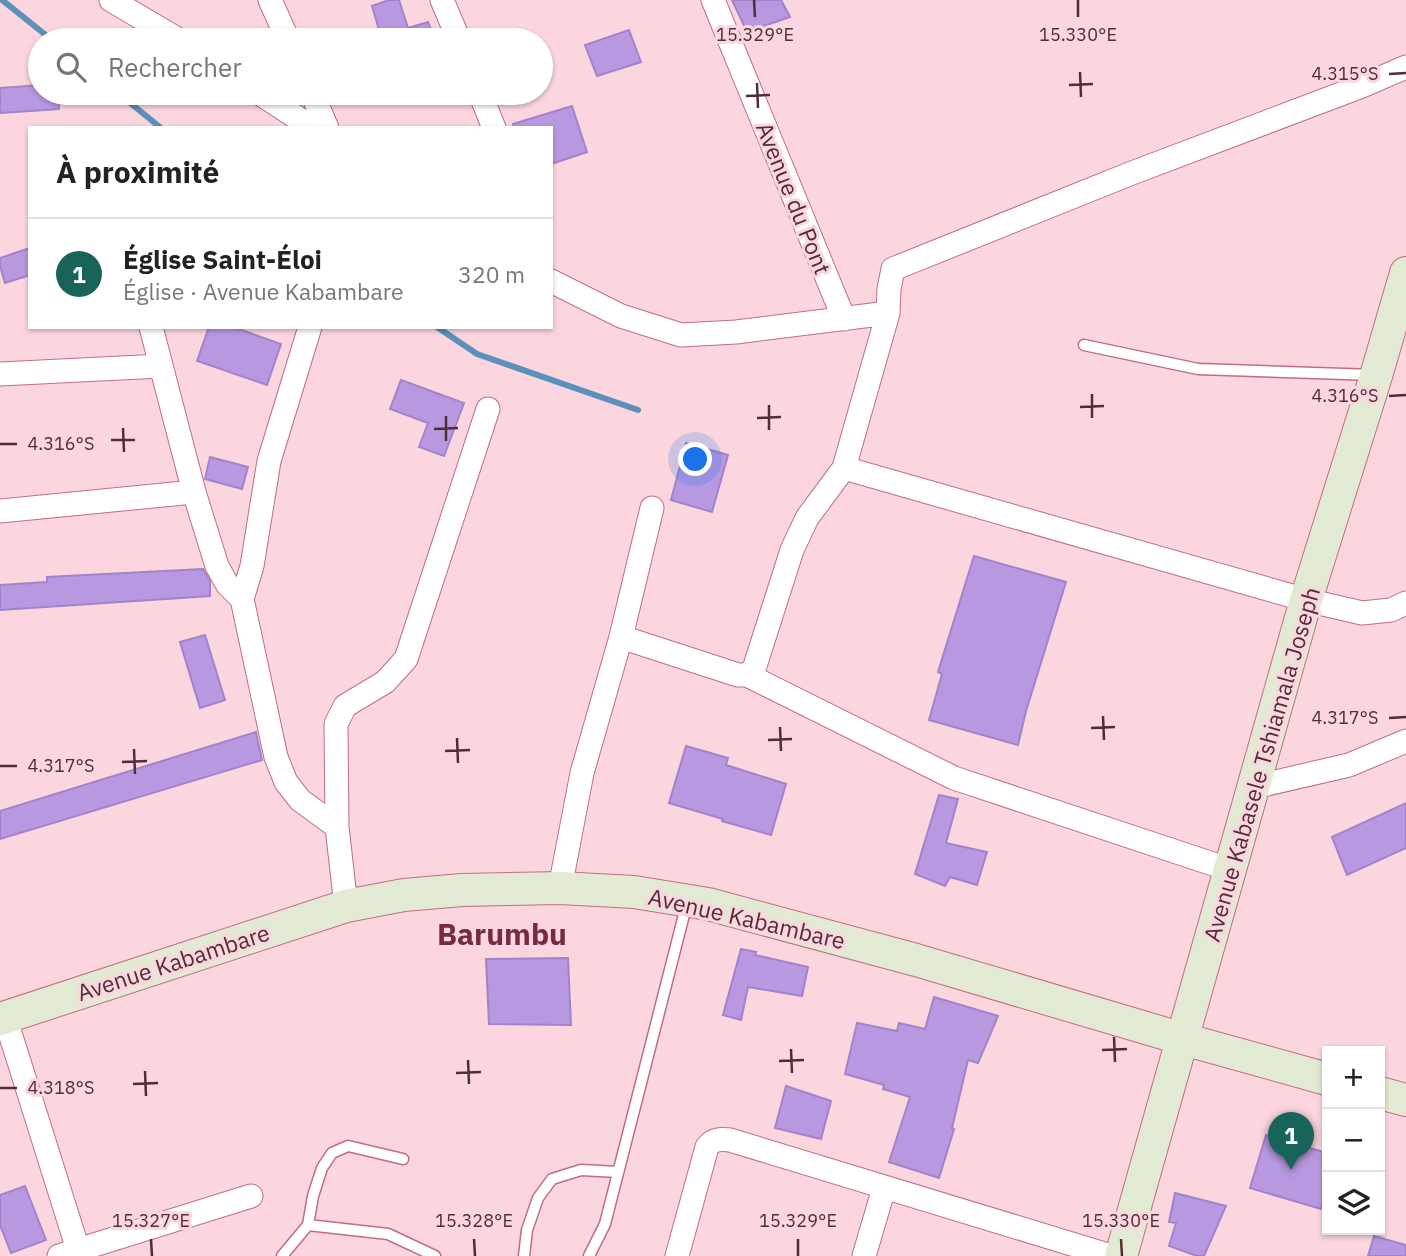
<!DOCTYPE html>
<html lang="fr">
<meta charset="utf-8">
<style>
:root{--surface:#fff;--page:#f6f6f6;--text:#222;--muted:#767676;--line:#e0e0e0;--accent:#18635a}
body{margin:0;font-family:"IBM Plex Sans",sans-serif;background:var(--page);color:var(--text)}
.controls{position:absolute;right:21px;bottom:21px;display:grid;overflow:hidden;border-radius:0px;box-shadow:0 2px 5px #0004}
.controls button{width:63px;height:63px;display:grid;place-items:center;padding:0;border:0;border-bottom:2px solid var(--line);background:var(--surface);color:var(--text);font:35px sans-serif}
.you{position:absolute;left:696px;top:460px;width:24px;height:24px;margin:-18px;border:5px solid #fff;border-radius:50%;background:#1a73e8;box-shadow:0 0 0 10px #1a73e833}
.badge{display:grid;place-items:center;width:46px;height:46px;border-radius:50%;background:var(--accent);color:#fff;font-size:23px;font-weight:700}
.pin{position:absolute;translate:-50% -58px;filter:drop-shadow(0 2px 4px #0008)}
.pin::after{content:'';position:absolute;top:37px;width:24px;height:21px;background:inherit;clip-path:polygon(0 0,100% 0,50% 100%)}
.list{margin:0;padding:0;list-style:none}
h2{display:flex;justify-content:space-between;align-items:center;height:91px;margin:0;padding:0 28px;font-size:30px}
h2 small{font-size:23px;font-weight:400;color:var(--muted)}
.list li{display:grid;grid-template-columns:46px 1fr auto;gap:21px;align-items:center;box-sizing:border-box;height:112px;padding:0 28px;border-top:2px solid var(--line)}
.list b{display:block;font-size:26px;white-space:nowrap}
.list p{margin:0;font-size:23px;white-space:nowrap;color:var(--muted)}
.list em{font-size:23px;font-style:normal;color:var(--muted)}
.icon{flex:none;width:38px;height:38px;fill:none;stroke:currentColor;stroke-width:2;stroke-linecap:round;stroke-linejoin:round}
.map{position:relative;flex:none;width:1406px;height:1256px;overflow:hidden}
.search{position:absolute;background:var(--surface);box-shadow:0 2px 5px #0004;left:28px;top:28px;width:525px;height:77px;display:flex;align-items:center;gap:18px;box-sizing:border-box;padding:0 24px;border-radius:38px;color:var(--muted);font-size:26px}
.panel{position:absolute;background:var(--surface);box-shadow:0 2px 5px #0004;left:28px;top:126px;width:525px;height:203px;border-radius:0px}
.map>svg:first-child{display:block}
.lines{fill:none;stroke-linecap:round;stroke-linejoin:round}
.stream{stroke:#5a90ba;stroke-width:6}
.building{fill:#b899e1;stroke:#a283ca;stroke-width:2}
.lane-casing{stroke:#c06d83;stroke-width:13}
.street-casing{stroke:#c06d83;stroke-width:25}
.secondary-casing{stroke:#c06d83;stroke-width:34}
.lane{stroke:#fff;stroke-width:10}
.street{stroke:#fff;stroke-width:23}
.secondary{stroke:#e2ead3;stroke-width:32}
.ticks{fill:none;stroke:#512d37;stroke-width:2.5}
.labels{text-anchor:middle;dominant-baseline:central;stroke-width:6;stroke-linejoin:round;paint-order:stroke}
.street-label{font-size:23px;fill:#512d37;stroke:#fbd6de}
.district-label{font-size:30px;font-weight:bold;fill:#762b43;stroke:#fbd6de}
.ticks-label{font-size:18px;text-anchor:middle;fill:#512d37;stroke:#fbd6de;stroke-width:6;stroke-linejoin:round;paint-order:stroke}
</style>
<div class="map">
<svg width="1406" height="1256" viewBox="0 0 1406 1256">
<rect width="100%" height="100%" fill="#fbd6de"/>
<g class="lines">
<path class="stream" d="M 2,0 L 52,40
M 118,93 L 161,128
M 437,327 L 477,354 L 638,410"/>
</g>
<path class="building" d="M 389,0 L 399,0 L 408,28 L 428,22 L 435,40 L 382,40 L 372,6 Z
M 732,0 L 781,0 L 790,17 L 747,32 Z
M 629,30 L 641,62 L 597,76 L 585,45 Z
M 40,85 L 40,93 L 58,93 L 59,109 L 0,113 L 0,88 Z
M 572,106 L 587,152 L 551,164 L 551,128 L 514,128 L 513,124 Z
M 30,248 L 30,275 L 5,283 L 0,266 L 0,258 Z
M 209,327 L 233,327 L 281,344 L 267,385 L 197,361 Z
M 401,380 L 464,403 L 444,456 L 419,447 L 428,423 L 390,409 Z
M 686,443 L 728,455 L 712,512 L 671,500 Z
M 210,457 L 248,467 L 242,489 L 205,479 Z
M 974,556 L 1066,582 L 1026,711 L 1018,745 L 929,720 L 942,674 L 938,672 Z
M 203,569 L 210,581 L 210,596 L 0,610 L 0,585 L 47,582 L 47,577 Z
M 205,635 L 225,700 L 200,708 L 180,642 Z
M 256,732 L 262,760 L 0,839 L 0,811 Z
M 686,746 L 728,758 L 726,765 L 786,784 L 771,835 L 722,821 L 723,819 L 669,803 Z
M 939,795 L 958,799 L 946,843 L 987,852 L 977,885 L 950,877 L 945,886 L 915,874 Z
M 1406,803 L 1406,848 L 1347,875 L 1332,837 Z
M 741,949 L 756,952 L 755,955 L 808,967 L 802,996 L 748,987 L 741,1020 L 723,1015 Z
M 568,958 L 571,1025 L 489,1024 L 486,959 Z
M 934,997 L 998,1016 L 978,1063 L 968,1060 L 952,1128 L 954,1129 L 939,1178 L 889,1162 L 910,1097 L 883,1089 L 884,1085 L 845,1074 L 857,1023 L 897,1031 L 899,1023 L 925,1029 Z
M 786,1086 L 831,1101 L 821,1139 L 775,1128 Z
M 1266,1135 L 1327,1153 L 1327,1187 L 1321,1209 L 1250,1188 Z
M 25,1186 L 46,1240 L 11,1253 L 0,1225 L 0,1195 Z
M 1175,1193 L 1226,1206 L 1204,1256 L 1197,1256 L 1169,1246 L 1176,1223 L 1169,1222 Z
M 1374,1236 L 1406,1245 L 1406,1256 L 1368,1256 Z"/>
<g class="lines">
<g class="lane-casing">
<path id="lane" d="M 1084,345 L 1198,369 L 1374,375
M 403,1159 L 348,1146 L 332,1153 L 322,1168 L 313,1196 L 308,1225 L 388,1234 L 435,1256
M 282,1256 L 308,1225
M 524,1256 L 527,1230 L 538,1198 L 552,1179 L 581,1170 L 618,1172
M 589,1256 L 605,1224 L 687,903"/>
</g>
<g class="street-casing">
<path id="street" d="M 111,0 L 179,40
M 270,0 L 288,40
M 442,0 L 459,40
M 713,0 L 844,319
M 259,93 L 313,128
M 312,93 L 327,128
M 480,93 L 494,128
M 551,281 L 621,316 L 681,335 L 736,332 L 888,313
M 151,327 L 194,492 L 217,566 L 227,584 L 242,599
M 310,327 L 269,461 L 252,566 L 242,599 L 276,757 L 286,782 L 300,800 L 337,827
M 0,374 L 161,366
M 844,468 L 1306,600 L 1362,613 L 1391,610 L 1406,603
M 0,511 L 194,492
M 621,637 L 738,675 L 747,675 L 954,778 L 1231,870
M 747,675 L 754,669 L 792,550 L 807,518 L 844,468 L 888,313 L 889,289 L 893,269 L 1132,173 L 1362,86 L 1406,67
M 1254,787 L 1349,765 L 1406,741
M 560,888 L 582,773 L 621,637 L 652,508
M 346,906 L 337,827 L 336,724 L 345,706 L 385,682 L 406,659 L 488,409
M 5,1017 L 80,1256
M 59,1256 L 251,1196
M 677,1256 L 707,1147 C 713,1139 720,1139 730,1140 L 1111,1256
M 864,1256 L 884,1188"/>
</g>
<g class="secondary-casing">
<path id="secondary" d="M 0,1019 L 346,906 L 404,895 L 462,890 L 560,888 L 634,892 L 708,904 L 916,960 L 1183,1039 L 1327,1079
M 1380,1093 L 1406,1100
M 1121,1256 L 1306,600 L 1376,376 L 1406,273"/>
</g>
<use href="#lane" class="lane"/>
<use href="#street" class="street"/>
<use href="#secondary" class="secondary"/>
</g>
<path class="ticks" d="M 754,0 L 755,17M 1078,0 L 1078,17M 1080,72 L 1081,97M 1389,74 L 1406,73M 757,83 L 758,108M 1069,85 L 1093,84M 746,96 L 770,95M 1092,394 L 1092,418M 1389,396 L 1406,395M 769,405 L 769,430M 1080,407 L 1104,406M 446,416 L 446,441M 757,418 L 781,417M 123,428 L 124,452M 434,429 L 458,428M 111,440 L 135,440M 0,444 L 17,444M 1103,716 L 1104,740M 1389,718 L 1406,717M 780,727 L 781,751M 1091,728 L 1115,727M 457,738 L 458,763M 768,740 L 792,739M 134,749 L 135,774M 445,751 L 470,750M 122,762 L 147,761M 0,766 L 17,766M 1114,1037 L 1115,1062M 791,1049 L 792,1073M 1102,1050 L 1127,1049M 468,1060 L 469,1084M 779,1061 L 804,1060M 145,1071 L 146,1096M 456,1073 L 481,1072M 133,1084 L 158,1083M 0,1088 L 17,1088M 151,1239 L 152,1256M 474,1239 L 475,1256M 798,1239 L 798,1256M 1121,1239 L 1122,1256"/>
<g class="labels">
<g class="street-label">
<text transform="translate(794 198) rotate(68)">Avenue du Pont</text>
<text transform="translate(1261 764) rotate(-74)">Avenue Kabasele Tshiamala Joseph</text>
<text transform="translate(747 918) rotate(13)">Avenue Kabambare</text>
<text transform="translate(173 962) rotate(-18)">Avenue Kabambare</text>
</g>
<g class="district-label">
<text x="502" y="933">Barumbu</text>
</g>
</g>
<g class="ticks-label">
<text x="755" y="41">15.329°E</text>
<text x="1078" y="41">15.330°E</text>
<text x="1345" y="80">4.315°S</text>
<text x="1345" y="402">4.316°S</text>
<text x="61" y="450">4.316°S</text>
<text x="1345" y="724">4.317°S</text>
<text x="61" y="772">4.317°S</text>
<text x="61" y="1094">4.318°S</text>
<text x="151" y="1227">15.327°E</text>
<text x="474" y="1227">15.328°E</text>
<text x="798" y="1227">15.329°E</text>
<text x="1121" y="1227">15.330°E</text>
</g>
</svg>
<div class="controls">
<button>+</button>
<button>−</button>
<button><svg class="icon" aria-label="layers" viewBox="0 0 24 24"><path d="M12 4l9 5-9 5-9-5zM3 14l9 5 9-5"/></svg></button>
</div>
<div class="you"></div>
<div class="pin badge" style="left:1291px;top:1170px">1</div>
<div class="search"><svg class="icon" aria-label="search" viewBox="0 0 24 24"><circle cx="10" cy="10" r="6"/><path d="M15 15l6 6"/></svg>Rechercher</div>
<section class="panel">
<h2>À proximité<small></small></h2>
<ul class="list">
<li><span class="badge">1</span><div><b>Église Saint-Éloi</b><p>Église · Avenue Kabambare</p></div><em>320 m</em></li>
</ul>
</section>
</div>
